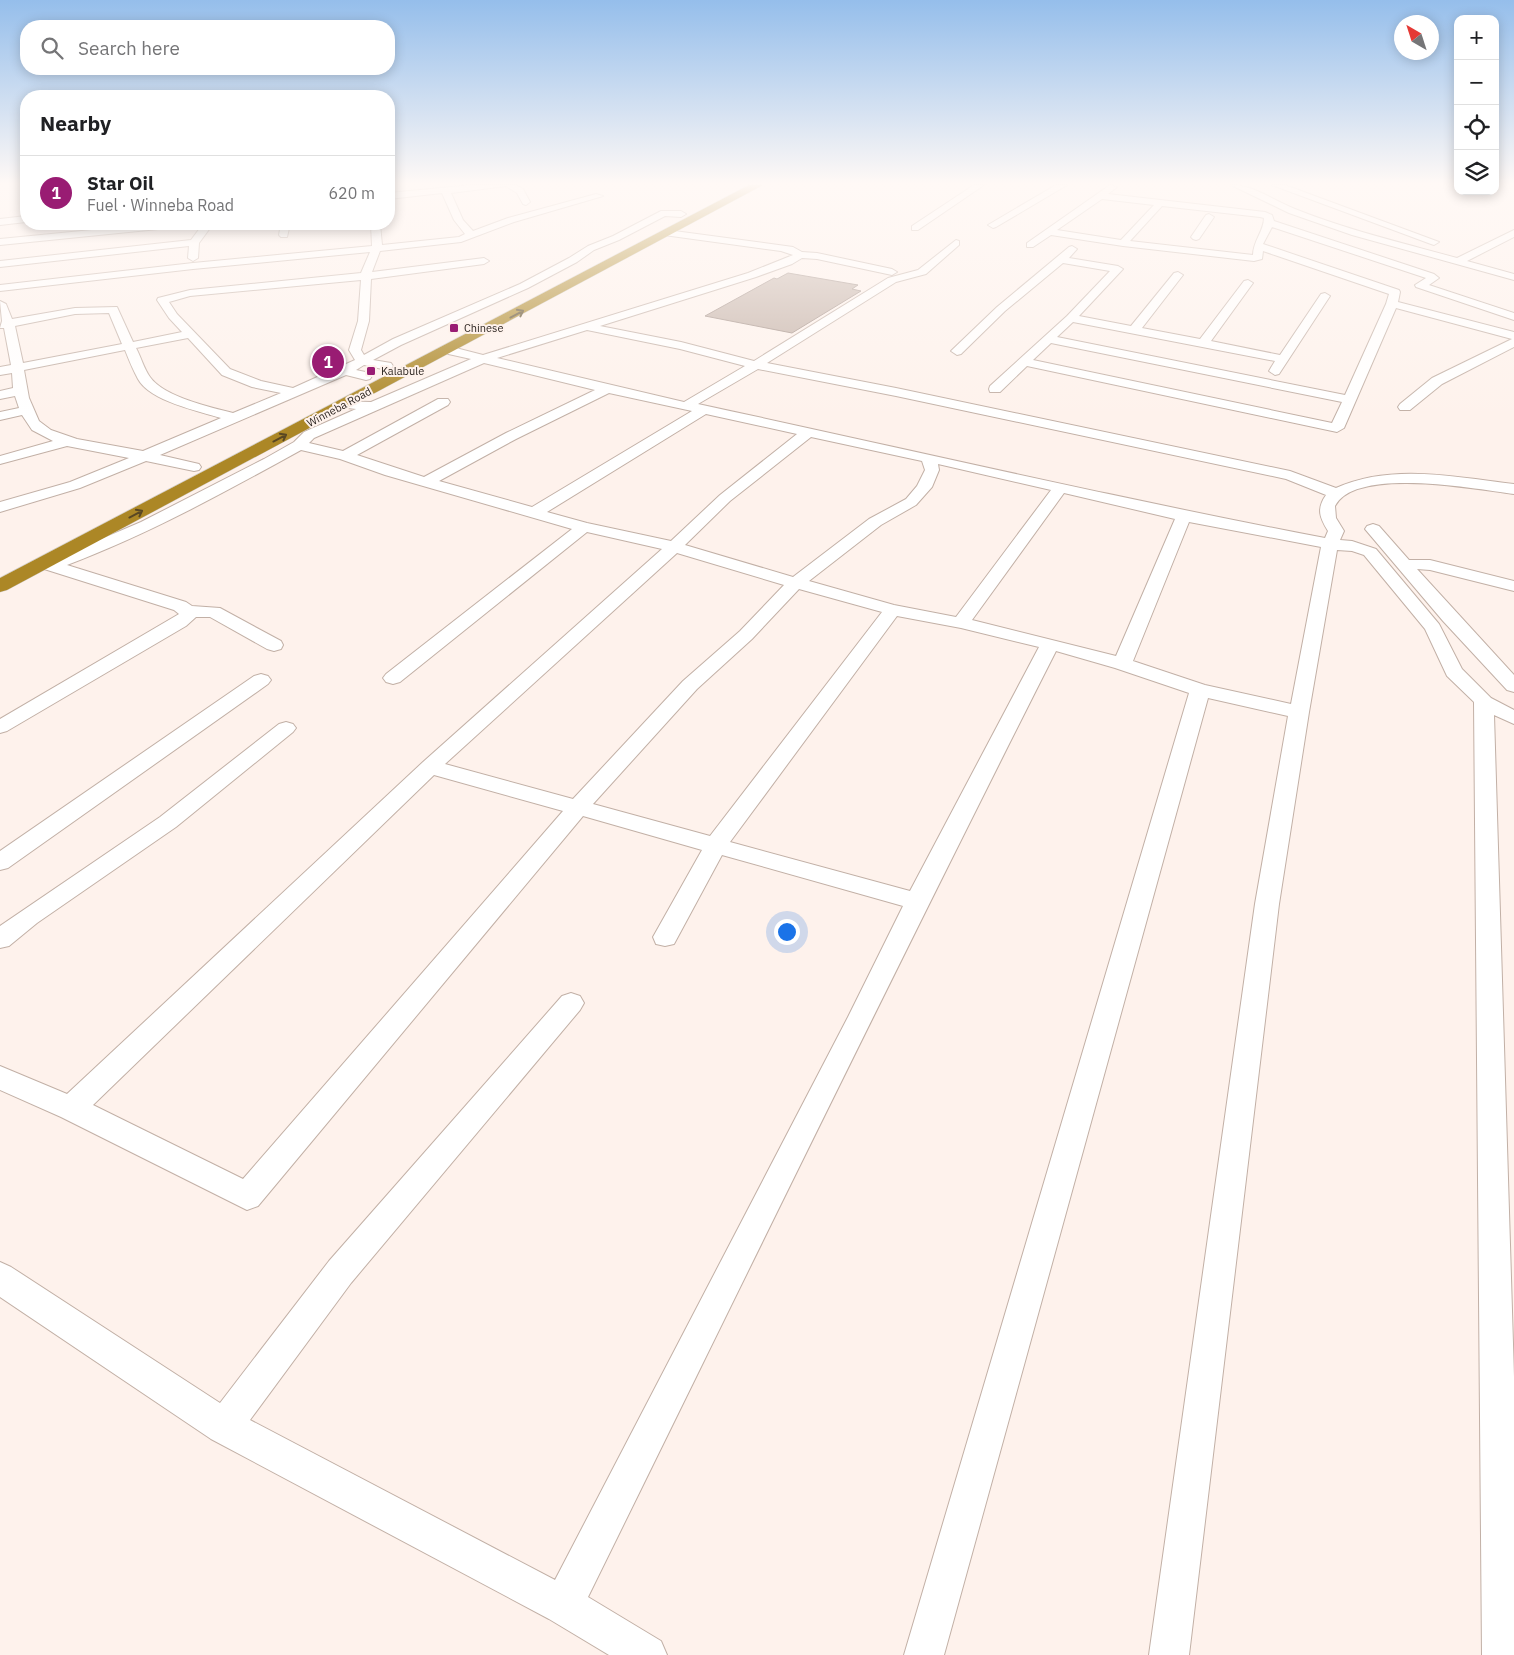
<!DOCTYPE html>
<meta charset="utf-8">
<style>
:root{--surface:#fff;--page:#f6f6f6;--text:#202124;--muted:#757577;--line:#e0e0e0;--accent:#991c73}
body{margin:0;font-family:"IBM Plex Sans",sans-serif;background:var(--page);color:var(--text)}
.controls{position:absolute;right:15px;top:15px;display:grid;overflow:hidden;border-radius:10px;box-shadow:0 2px 12px #0003}
.controls button{width:45px;height:45px;display:grid;place-items:center;padding:0;border:0;border-bottom:1px solid var(--line);background:var(--surface);color:var(--text);font:25px sans-serif}
.compass{position:absolute;left:1394px;top:15px;width:45px;height:45px;border-radius:50%;background:var(--surface);box-shadow:0 2px 12px #0003;rotate:321deg}
.you{position:absolute;left:786px;top:931px;width:18px;height:18px;margin:-12px;border:4px solid #fff;border-radius:50%;background:#1a73e8;box-shadow:0 0 0 8px #1a73e833}
.badge{display:grid;place-items:center;width:32px;height:32px;border-radius:50%;background:var(--accent);color:#fff;font-size:16px;font-weight:700}
.pin{position:absolute;translate:-50% -50%;border:2px solid #fff;box-shadow:0 1px 5px #0006}
.list{margin:0;padding:0;list-style:none}
h2{display:flex;justify-content:space-between;align-items:center;height:65px;margin:0;padding:0 20px;font-size:21px}
h2 small{font-size:16px;font-weight:400;color:var(--muted)}
.list li{display:grid;grid-template-columns:32px 1fr auto;gap:15px;align-items:center;box-sizing:border-box;height:75px;padding:0 20px;border-top:1px solid var(--line)}
.list b{display:block;font-size:19px;white-space:nowrap}
.list p{margin:0;font-size:16px;white-space:nowrap;color:var(--muted)}
.list em{font-size:16px;font-style:normal;color:var(--muted)}
.icon{flex:none;width:28px;height:28px;fill:none;stroke:currentColor;stroke-width:2;stroke-linecap:round;stroke-linejoin:round}
.map{position:relative;flex:none;width:1514px;height:1655px;overflow:hidden}
.search{position:absolute;background:var(--surface);box-shadow:0 2px 12px #0003;left:20px;top:20px;width:375px;height:55px;display:flex;align-items:center;gap:12px;box-sizing:border-box;padding:0 18px;border-radius:20px;color:var(--muted);font-size:19px}
.panel{position:absolute;background:var(--surface);box-shadow:0 2px 12px #0003;left:20px;top:90px;width:375px;height:140px;border-radius:20px}
.map>svg:first-child{display:block}
.building{fill:#c5b3a9;stroke:#a39188}
.lines{fill:none;stroke-linecap:round;stroke-linejoin:round}
.minor-casing{stroke:#c2b0a6;stroke-width:2}
.highway-casing{stroke:#d5d3d3;stroke-width:1}
.minor{fill:#fff;fill-rule:evenodd}
.highway{fill:#ac8726;fill-rule:evenodd}
.oneway{stroke:#594723}
.poi-dot{fill:#991c73;stroke:#fef2ec;stroke-width:2}
.labels{text-anchor:middle;dominant-baseline:central;stroke-width:4;stroke-linejoin:round;paint-order:stroke}
.far-poi-label{font-size:11px;fill:#2c2521;stroke:#fef2ec;text-anchor:start}
.far-street-label{font-size:11px;fill:#2c2521;stroke:#fef2ec}
</style>
<div class="map">
<svg width="1514" height="1655" viewBox="0 0 1514 1655">
<rect width="100%" height="100%" fill="#fef2ec"/>
<path class="building" d="M 788,273 L 858,285 L 852,289 L 861,291 L 792,333 L 705,316 L 774,278 L 777,279 Z"/>
<g class="lines">
<g class="minor-casing">
<path id="minor" d="M 472,185 L 516,185 L 523,189 L 530,202 L 526,205 L 523,204 L 517,193 L 506,186 L 451,193 L 463,220 L 473,231 L 508,218 L 596,194 L 603,196 L 514,222 L 461,242 L 380,251 L 372,272 L 484,258 L 489,261 L 484,264 L 371,279 L 369,321 L 361,350 L 364,355 L 393,339 L 520,284 L 569,258 L 588,246 L 613,236 L 661,211 L 681,211 L 686,214 L 681,217 L 665,216 L 619,240 L 594,250 L 577,262 L 528,288 L 401,345 L 373,360 L 391,363 L 393,366 L 391,369 L 387,370 L 364,365 L 356,370 L 370,373 L 372,376 L 370,379 L 366,380 L 346,375 L 160,455 L 199,464 L 201,467 L 199,470 L 194,471 L 146,461 L 80,488 L 0,512 L 0,502 L 70,482 L 129,458 L 67,446 L 0,464 L 0,456 L 53,441 L 32,430 L 22,415 L 0,420 L 0,412 L 19,408 L 15,396 L 0,399 L 0,391 L 13,388 L 12,373 L 0,375 L 0,367 L 11,365 L 4,328 L 0,328 L 2,321 L 0,301 L 6,304 L 12,319 L 75,308 L 117,307 L 133,342 L 182,332 L 169,318 L 157,300 L 158,298 L 190,290 L 361,273 L 370,252 L 193,269 L 0,291 L 0,285 L 193,263 L 372,246 L 371,224 L 380,224 L 382,245 L 459,237 L 465,234 L 454,220 L 442,193 L 389,199 L 389,193 ZM 361,280 L 358,321 L 349,350 L 355,360 L 293,388 L 261,381 L 230,369 L 177,314 L 169,302 L 190,296 ZM 109,313 L 122,344 L 23,363 L 15,326 L 75,314 ZM 188,338 L 222,375 L 252,387 L 281,393 L 233,413 C 210,407 164,397 150,377 C 144,369 141,357 136,348 ZM 125,350 C 129,360 133,370 138,379 C 150,401 198,411 221,418 L 143,451 L 77,439 L 51,430 L 39,421 L 29,398 L 24,370 Z
M 974,185 L 984,185 L 918,230 L 912,230 L 912,226 Z
M 1056,185 L 1067,185 L 996,227 L 993,228 L 988,225 Z
M 1110,185 L 1117,187 L 1108,194 L 1265,212 L 1272,215 L 1274,221 L 1434,274 L 1439,278 L 1429,285 L 1514,313 L 1514,320 L 1416,287 L 1415,285 L 1426,278 L 1272,227 L 1263,244 L 1399,290 L 1400,292 L 1398,302 L 1514,332 L 1514,347 L 1442,384 L 1410,410 L 1400,410 L 1398,407 L 1400,404 L 1432,378 L 1512,339 L 1396,308 L 1344,428 L 1337,432 L 1027,366 L 1000,392 L 990,392 L 989,389 L 990,386 L 1067,316 L 1110,271 L 1063,263 L 1005,311 L 961,354 L 957,355 L 951,351 L 997,307 L 1069,247 L 1072,246 L 1077,249 L 1069,258 L 1118,266 L 1123,269 L 1079,316 L 1131,326 L 1174,273 L 1178,272 L 1183,275 L 1142,328 L 1200,339 L 1244,281 L 1248,280 L 1253,283 L 1211,341 L 1280,355 L 1321,294 L 1325,293 L 1330,296 L 1279,374 L 1275,375 L 1269,371 L 1275,361 L 1073,322 L 1057,337 L 1345,395 L 1386,304 L 1389,294 L 1263,251 L 1262,259 L 1254,261 L 1123,246 L 1051,235 L 1033,247 L 1027,247 L 1027,243 ZM 1102,199 L 1154,205 L 1121,240 L 1057,230 ZM 1162,206 L 1260,217 L 1264,218 C 1264,231 1253,241 1253,255 L 1130,241 ZM 1051,343 L 1342,402 L 1332,423 L 1033,360 Z
M 1231,185 C 1254,185 1274,201 1295,209 C 1347,230 1403,243 1457,258 L 1514,230 L 1514,237 L 1467,261 L 1514,274 L 1514,280 L 1352,235 L 1289,213 Z
M 1272,185 L 1285,185 L 1439,242 L 1434,245 L 1431,244 Z
M 1209,214 L 1214,217 L 1199,239 L 1196,240 L 1193,239 L 1191,237 L 1206,215 Z
M 26,216 L 26,222 L 0,225 L 0,219 Z
M 153,224 L 183,224 L 178,227 L 0,245 L 0,239 Z
M 203,224 L 213,224 L 199,243 L 198,258 L 193,261 L 188,258 L 189,246 L 0,267 L 0,261 L 191,240 Z
M 281,224 L 290,224 L 287,237 L 281,237 L 279,235 Z
M 667,230 L 793,247 L 802,252 L 817,253 L 892,269 L 897,272 L 892,275 L 817,259 L 802,258 L 792,264 L 756,277 L 600,326 L 681,342 L 754,361 L 888,278 L 918,270 L 956,240 L 959,241 L 959,245 L 926,274 L 896,282 L 767,363 L 896,388 L 1290,471 L 1336,488 C 1392,463 1455,477 1514,484 L 1514,494 C 1477,489 1355,466 1335,506 L 1336,518 L 1344,531 L 1340,540 L 1352,541 L 1376,549 L 1439,624 L 1462,669 L 1491,698 L 1514,710 L 1514,724 L 1494,715 L 1514,1377 L 1514,1655 L 1482,1655 L 1474,702 L 1447,676 L 1425,629 L 1364,555 L 1352,551 L 1337,550 L 1309,712 L 1279,904 L 1189,1655 L 1149,1655 L 1255,904 L 1288,716 L 1208,698 L 944,1655 L 904,1655 L 1189,693 L 1115,668 L 1056,651 C 897,965 743,1282 588,1597 L 661,1641 L 667,1655 L 609,1655 L 549,1619 L 211,1439 L 0,1297 L 0,1262 L 11,1267 L 220,1403 L 329,1261 L 562,996 L 571,993 L 580,996 L 584,1003 L 580,1010 L 351,1283 L 250,1420 L 555,1580 L 848,1017 L 903,906 L 722,855 L 674,944 L 665,946 L 656,944 L 653,937 L 702,850 L 583,816 L 258,1206 L 247,1210 L 61,1117 L 0,1090 L 0,1066 L 67,1094 L 423,762 L 662,549 L 587,532 L 400,682 L 393,684 L 386,682 L 383,678 L 386,674 L 572,529 L 385,475 L 340,459 L 301,450 C 225,492 149,534 67,565 L 186,602 L 192,606 L 220,608 L 281,641 L 283,645 L 281,649 L 274,651 L 267,649 L 210,617 L 196,617 L 186,626 L 7,731 L 0,733 L 0,719 L 179,614 L 174,610 L 41,568 L 39,564 L 41,560 L 50,560 L 78,549 L 141,522 L 264,459 L 294,442 L 304,432 L 356,409 L 339,407 L 337,404 L 339,401 L 371,402 L 471,359 L 444,353 L 442,350 L 444,347 L 448,346 L 483,355 L 748,273 L 793,255 L 781,251 L 664,235 L 664,231 ZM 587,330 L 680,349 L 745,366 L 684,402 L 497,358 ZM 484,363 L 595,390 L 506,433 L 424,477 L 357,455 L 448,405 L 450,402 L 448,399 L 438,399 L 343,451 L 309,443 L 314,438 ZM 758,369 L 896,396 L 1286,479 L 1326,495 C 1316,509 1320,518 1328,531 L 1325,538 C 1115,498 907,449 698,404 ZM 609,393 L 692,411 L 532,507 L 439,481 L 516,439 ZM 706,414 L 797,434 L 720,495 L 671,541 L 587,523 L 547,512 ZM 811,437 L 922,461 L 925,470 L 917,486 L 906,499 L 869,519 L 793,577 L 685,545 L 730,501 ZM 938,464 L 1051,490 L 956,617 L 894,605 L 809,581 L 881,525 L 916,505 L 932,487 L 939,470 ZM 1064,493 L 1175,519 L 1116,656 L 972,620 ZM 1189,522 L 1321,547 L 1291,704 L 1205,685 L 1133,661 ZM 677,553 L 784,585 L 740,631 L 683,681 L 573,799 L 445,764 ZM 799,589 L 882,612 L 710,836 L 593,804 L 697,689 L 752,639 ZM 897,616 L 961,628 L 1039,647 L 910,891 L 730,842 ZM 434,775 L 563,811 L 243,1179 L 93,1105 Z
M 1373,524 L 1379,526 L 1409,560 L 1430,560 L 1514,581 L 1514,591 L 1430,570 L 1417,569 L 1514,675 L 1514,692 L 1507,690 L 1443,621 L 1365,529 L 1367,526 Z
M 261,674 L 268,676 L 271,680 L 268,684 L 8,868 L 0,870 L 0,851 L 254,676 Z
M 286,722 L 293,724 L 296,728 L 293,732 L 176,827 L 37,923 L 9,946 L 0,948 L 0,926 L 160,817 L 279,724 Z"/>
</g>
<g class="highway-casing">
<path id="highway" d="M 749,185 L 763,185 L 7,590 L 0,592 L 0,578 Z"/>
</g>
<use href="#minor" class="minor"/>
<use href="#highway" class="highway"/>
</g>
<defs><path id="oneway-shaft" d="M-6 0H5M1.5-3L5.5 0L1.5 3" fill="none" stroke-width="1.6" stroke-linecap="round" stroke-linejoin="round" transform="scale(1.25)"/></defs>
<g class="oneway">
<use href="#oneway-shaft" transform="translate(517 314) rotate(-28)"/>
<use href="#oneway-shaft" transform="translate(280 438) rotate(-28)"/>
<use href="#oneway-shaft" transform="translate(136 514) rotate(-28)"/>
</g>
<linearGradient id="sky" x2="0" y2="1"><stop stop-color="#95beeb"/><stop offset="0.44" stop-color="#fff9f6"/><stop offset="1" stop-color="#fff9f6" stop-opacity="0"/></linearGradient>
<rect width="1514" height="417" fill="url(#sky)"/>
<g class="poi-dot">
<rect x="449" y="323" width="10" height="10" rx="2.5"/>
<rect x="366" y="366" width="10" height="10" rx="2.5"/>
</g>
<g class="labels">
<g class="far-poi-label">
<text x="464" y="328">Chinese</text>
<text x="381" y="371">Kalabule</text>
</g>
<g class="far-street-label">
<text transform="translate(339 407) rotate(-28)">Winneba Road</text>
</g>
</g>
</svg>
<div class="controls">
<button>+</button>
<button>−</button>
<button><svg class="icon" aria-label="locate" viewBox="0 0 24 24"><circle cx="12" cy="12" r="6"/><path d="M12 2v4M12 18v4M2 12h4M18 12h4"/></svg></button>
<button><svg class="icon" aria-label="layers" viewBox="0 0 24 24"><path d="M12 4l9 5-9 5-9-5zM3 14l9 5 9-5"/></svg></button>
</div>
<svg class="compass" viewBox="-18 -18 36 36"><path d="M0-13l5 13h-10z" fill="#e53935"/><path d="M0 13l5-13h-10z" fill="#757577"/></svg>
<div class="you"></div>
<div class="pin badge" style="left:328px;top:362px">1</div>
<div class="search"><svg class="icon" aria-label="search" viewBox="0 0 24 24"><circle cx="10" cy="10" r="6"/><path d="M15 15l6 6"/></svg>Search here</div>
<section class="panel">
<h2>Nearby<small></small></h2>
<ul class="list">
<li><span class="badge">1</span><div><b>Star Oil</b><p>Fuel · Winneba Road</p></div><em>620 m</em></li>
</ul>
</section>
</div>
